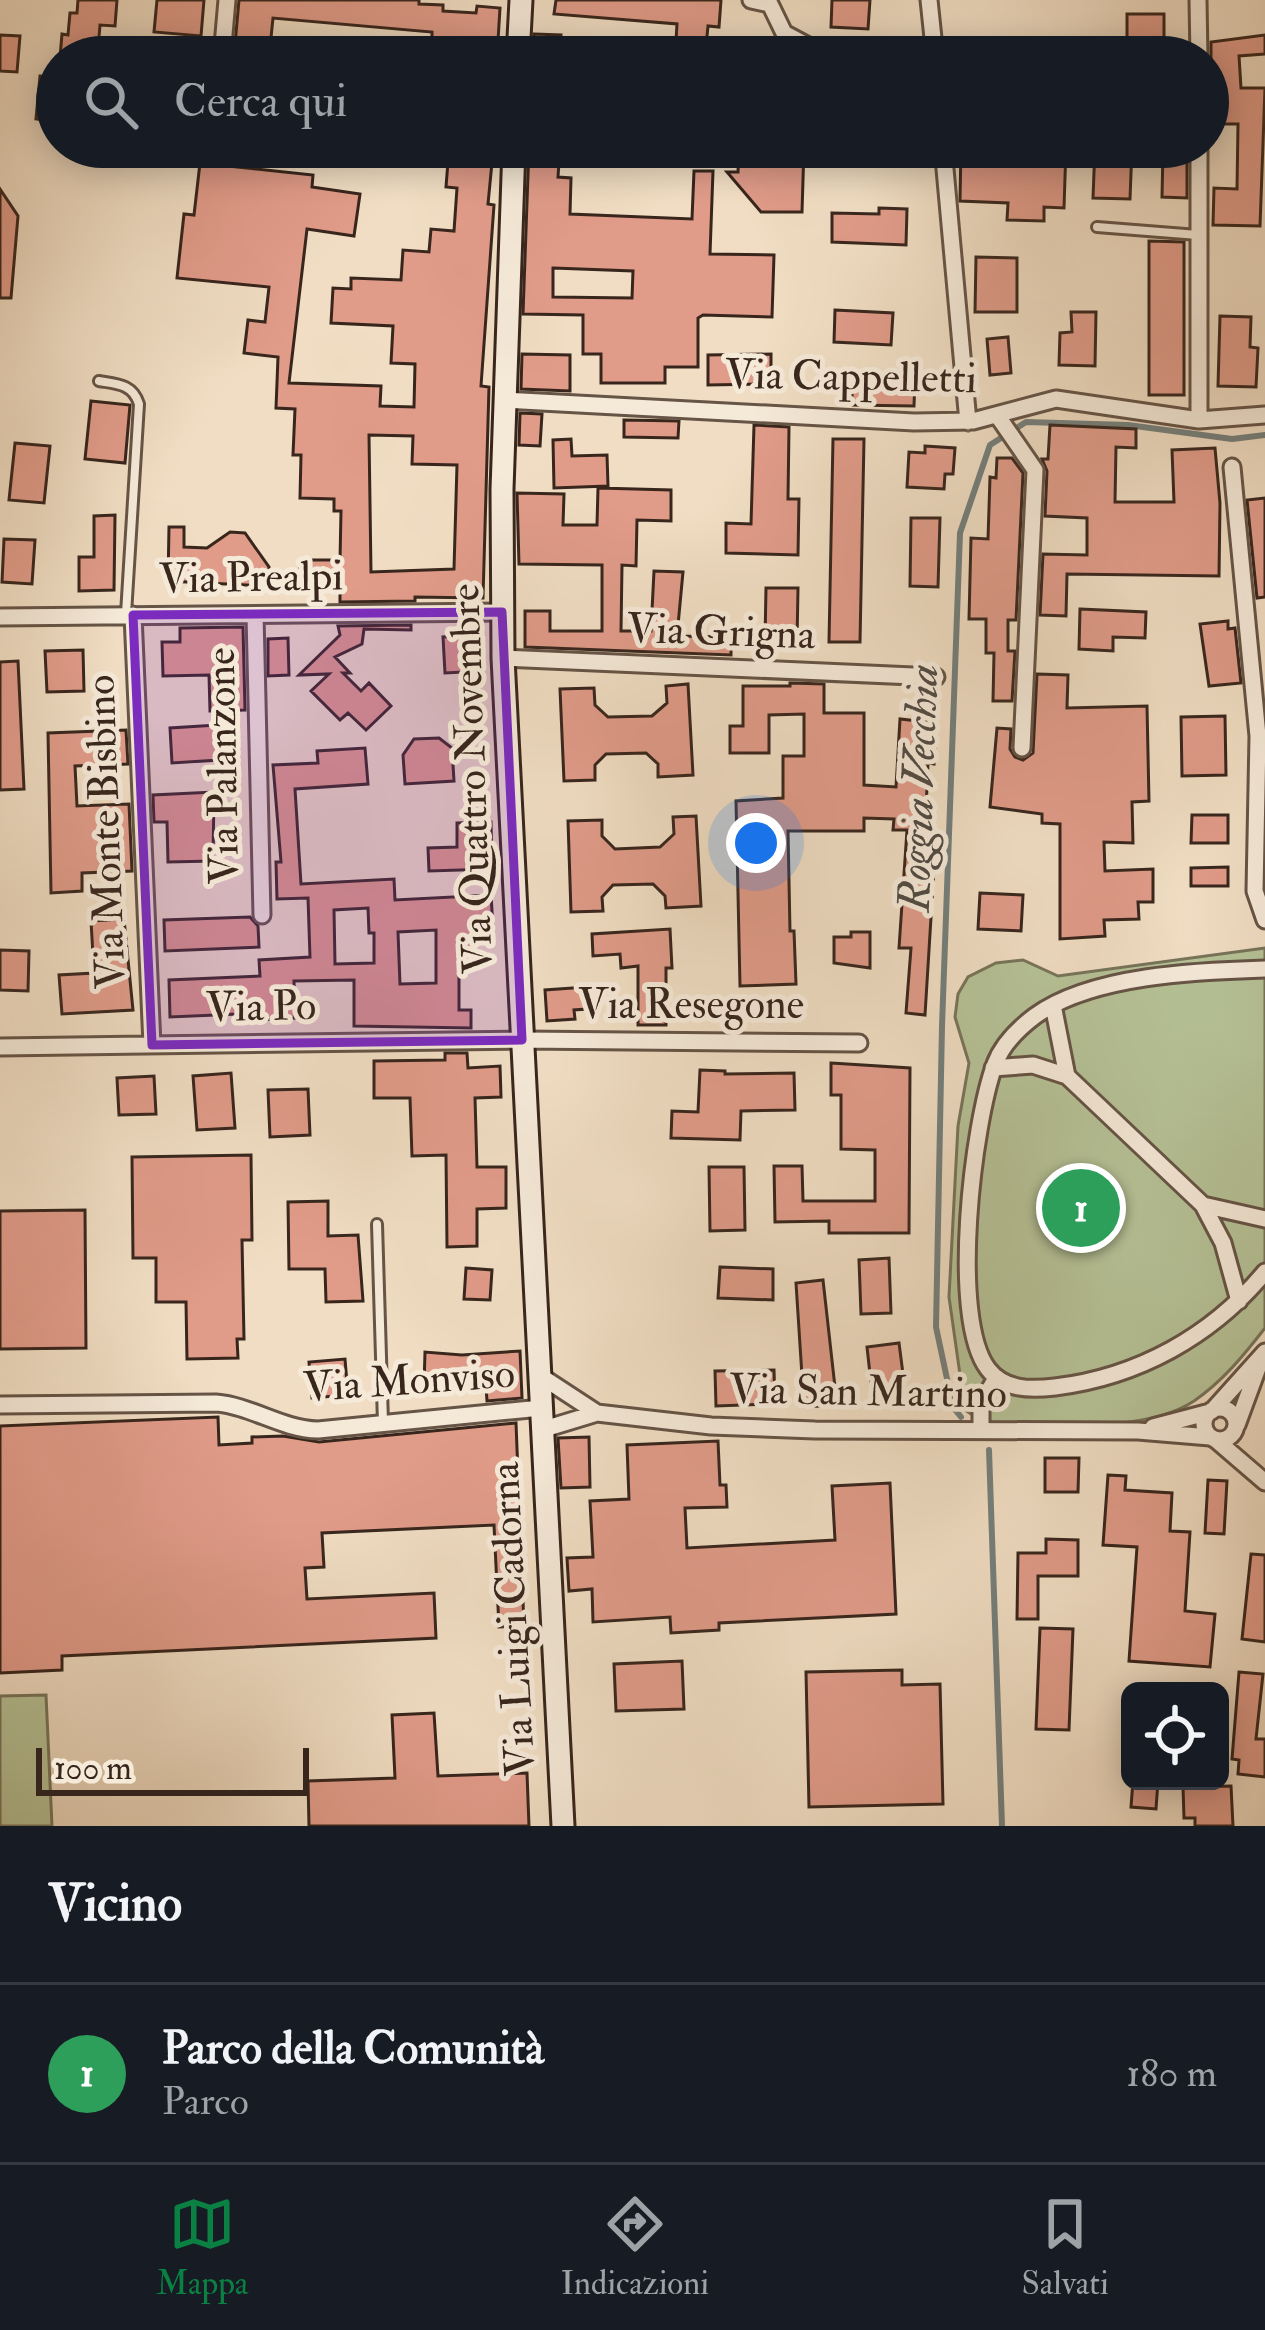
<!DOCTYPE html>
<html lang="it">
<meta charset="utf-8">
<style>
:root{--surface:#171b24;--page:#20242c;--text:#f1f3f6;--muted:#9ea1a6;--line:#363941;--accent:#0b8043}
body{margin:0;font-family:"IM FELL Double Pica",serif;background:var(--page);color:var(--text)}
.controls{position:absolute;right:36px;bottom:36px;display:grid;overflow:hidden;border-radius:18px;box-shadow:0 6px 30px #0003}
.controls button{width:108px;height:108px;display:grid;place-items:center;padding:0;border:0;border-bottom:3px solid var(--line);background:var(--surface);color:var(--text);font:60px sans-serif}
.scale{position:absolute;left:36px;bottom:30px;width:273px;box-sizing:border-box;padding-left:12px;border:6px solid #38261d;border-top:0;font-size:33px;line-height:42px;white-space:nowrap;color:#38261d;-webkit-text-stroke:9px #f5e9d8;paint-order:stroke}
.you{position:absolute;left:756px;top:843px;width:42px;height:42px;margin:-30px;border:9px solid #fff;border-radius:50%;background:#1a73e8;box-shadow:0 0 0 18px #1a73e833}
.badge{display:grid;place-items:center;width:78px;height:78px;border-radius:50%;background:var(--accent);color:#fff;font-size:39px;font-weight:700}
.pin{position:absolute;translate:-50% -50%;border:6px solid #fff;box-shadow:0 3px 12px #0006}
.list{margin:0;padding:0;list-style:none}
h2{display:flex;justify-content:space-between;align-items:center;height:156px;margin:0;padding:0 48px;font-size:51px}
h2 small{font-size:39px;font-weight:400;color:var(--muted)}
.list li{display:grid;grid-template-columns:78px 1fr auto;gap:36px;align-items:center;box-sizing:border-box;height:180px;padding:0 48px;border-top:3px solid var(--line)}
.list b{display:block;font-size:45px;white-space:nowrap}
.list p{margin:0;font-size:39px;white-space:nowrap;color:var(--muted)}
.list em{font-size:39px;font-style:normal;color:var(--muted)}
.icon{flex:none;width:66px;height:66px;fill:none;stroke:currentColor;stroke-width:2;stroke-linecap:round;stroke-linejoin:round}
.map{position:relative;flex:none;width:1265px;height:1826px;overflow:hidden}
.search{position:absolute;background:var(--surface);box-shadow:0 6px 30px #0003;left:36px;right:36px;top:36px;height:132px;display:flex;align-items:center;gap:30px;box-sizing:border-box;padding:0 42px;border-radius:66px;color:var(--muted);font-size:45px}
.sheet{height:336px;background:var(--surface)}
nav{display:flex;justify-content:space-around;align-items:center;box-sizing:border-box;height:168px;border-top:3px solid var(--line);background:var(--surface);font-size:33px;color:var(--muted)}
nav a{display:grid;justify-items:center;gap:6px}
nav .on{color:var(--accent)}
.map>svg:first-child{display:block}
.green{fill:#b6c297;stroke:#77745a;stroke-width:3}
.lines{fill:none;stroke-linecap:round;stroke-linejoin:round}
.stream{stroke:#747f7c;stroke-width:6}
.building{fill:#e09b89;stroke:#38261d;stroke-width:3;fill-rule:evenodd}
.lane-casing{stroke:#665446;stroke-width:14}
.street-casing{stroke:#665446;stroke-width:21}
.secondary-casing{stroke:#38261d;stroke-width:27}
.lane{stroke:#f5e9d8;stroke-width:8}
.street{stroke:#f5e9d8;stroke-width:15}
.secondary{stroke:#f5e9d8;stroke-width:21}
.marked{fill:#7b2cbf;fill-opacity:0.2;stroke:#7b2cbf;stroke-width:9;stroke-linejoin:round}
.labels{text-anchor:middle;dominant-baseline:central;stroke-width:10;stroke-linejoin:round;paint-order:stroke}
.street-label{font-size:42px;fill:#38261d;stroke:#f5e9d8}
.water-label{font-size:45px;font-style:italic;fill:#514b44;stroke:#f5e9d8}
</style>
<div class="map">
<svg width="1265" height="1826" viewBox="0 0 1265 1826">
<rect width="100%" height="100%" fill="#f0ddc3"/>
<filter id="stains"><feTurbulence type="fractalNoise" baseFrequency=".00167" numOctaves="4"/><feColorMatrix values="0 0 0 0 .2 0 0 0 0 .09 0 0 0 0 .02 0 0 0 .5 -.17"/></filter>
<radialGradient id="worn" r=".72"><stop offset=".6" stop-color="#630" stop-opacity="0"/><stop offset="1" stop-color="#630" stop-opacity=".3"/></radialGradient>
<path class="green" d="M 1265,948 L 1265,1328 C 1244,1355 1223,1381 1194,1401 C 1143,1435 1045,1423 984,1423 L 965,1410 L 949,1297 L 958,1126 L 969,1063 L 955,1017 L 958,994 L 968,977 L 996,963 L 1023,960 L 1058,976 Z
M 46,1695 L 52,1826 L 0,1826 L 0,1696 Z"/>
<g class="lines">
<path class="stream" d="M 961,1417 L 953,1407 L 936,1327 L 942,1026 L 960,533 L 990,445 L 1026,422 L 1128,425 L 1232,439 L 1265,435
M 989,1450 L 1002,1826"/>
</g>
<path class="building" d="M 78,0 L 117,0 L 115,26 L 100,25 L 98,49 L 90,48 L 89,57 L 60,57 L 62,34 L 68,35 L 70,13 L 77,13 Z
M 157,0 L 204,0 L 201,36 L 154,32 Z
M 239,0 L 419,0 L 419,4 L 443,5 L 443,11 L 476,13 L 477,6 L 500,8 L 497,57 L 468,57 L 469,40 L 432,38 L 432,32 L 273,18 L 269,57 L 234,55 Z
M 556,0 L 721,0 L 719,27 L 708,26 L 705,57 L 675,57 L 677,24 L 554,14 Z
M 832,0 L 870,0 L 868,29 L 831,27 Z
M 1127,14 L 1164,14 L 1164,40 L 1159,40 L 1159,57 L 1127,57 Z
M 534,34 L 561,35 L 560,57 L 533,57 Z
M 0,35 L 20,36 L 17,72 L 0,71 Z
M 1265,35 L 1265,54 L 1239,56 L 1241,88 L 1265,88 L 1260,226 L 1213,225 L 1214,188 L 1237,189 L 1238,124 L 1211,124 L 1211,42 Z
M 40,76 L 57,77 L 57,121 L 36,119 Z
M 529,147 L 560,147 L 558,177 L 571,178 L 570,214 L 692,219 L 694,171 L 713,171 L 710,254 L 774,255 L 772,317 L 703,315 L 698,318 L 698,367 L 665,367 L 665,383 L 601,383 L 601,354 L 583,354 L 583,315 L 523,314 ZM 553,268 L 633,271 L 632,298 L 553,297 Z
M 739,147 L 804,147 L 802,212 L 761,212 L 727,172 L 738,172 Z
M 961,147 L 1066,147 L 1064,208 L 1044,207 L 1044,221 L 1007,220 L 1008,203 L 960,201 Z
M 1095,147 L 1132,147 L 1130,199 L 1093,198 Z
M 449,149 L 493,152 L 488,204 L 494,205 L 481,386 L 489,387 L 483,598 L 415,597 L 415,601 L 340,602 L 340,577 L 300,577 L 300,560 L 340,560 L 341,511 L 334,511 L 334,499 L 300,498 L 301,455 L 293,455 L 295,409 L 276,408 L 278,357 L 244,353 L 248,320 L 265,322 L 269,287 L 177,278 L 184,214 L 194,215 L 200,163 L 313,175 L 312,187 L 360,194 L 354,236 L 307,229 L 289,383 L 381,386 L 380,406 L 414,407 L 415,364 L 391,363 L 393,326 L 331,323 L 333,288 L 351,289 L 351,278 L 401,280 L 403,250 L 429,252 L 431,229 L 454,231 L 457,188 L 446,187 ZM 369,435 L 413,436 L 412,464 L 457,465 L 454,569 L 371,572 Z
M 1163,150 L 1187,150 L 1187,198 L 1162,197 Z
M 0,189 L 18,216 L 11,298 L 0,298 Z
M 879,208 L 907,209 L 906,245 L 832,242 L 832,213 L 879,214 Z
M 1149,241 L 1184,242 L 1184,395 L 1149,395 Z
M 976,257 L 1017,258 L 1017,312 L 975,312 Z
M 835,310 L 893,313 L 891,345 L 834,342 Z
M 1071,312 L 1096,312 L 1095,366 L 1059,365 L 1060,333 L 1072,332 Z
M 1220,316 L 1251,317 L 1250,347 L 1258,348 L 1256,387 L 1218,386 Z
M 1008,337 L 1011,373 L 990,375 L 987,339 Z
M 522,354 L 570,355 L 570,391 L 521,389 Z
M 771,354 L 771,384 L 708,385 L 708,355 Z
M 852,377 L 915,378 L 914,406 L 852,405 Z
M 91,401 L 130,405 L 125,463 L 85,459 Z
M 520,413 L 542,414 L 540,446 L 519,445 Z
M 624,420 L 679,421 L 678,438 L 624,437 Z
M 754,425 L 789,427 L 788,499 L 799,499 L 798,555 L 726,553 L 726,523 L 751,524 Z
M 1050,425 L 1136,429 L 1136,448 L 1116,447 L 1115,502 L 1174,502 L 1172,450 L 1215,448 L 1220,503 L 1219,576 L 1067,574 L 1066,616 L 1040,615 L 1043,554 L 1087,555 L 1087,518 L 1045,516 L 1047,471 L 1042,459 L 1048,459 Z
M 571,439 L 572,456 L 607,455 L 608,486 L 554,488 L 553,440 Z
M 833,439 L 864,439 L 860,642 L 829,642 Z
M 15,443 L 50,446 L 44,503 L 9,500 Z
M 925,446 L 955,448 L 953,474 L 945,474 L 944,489 L 907,487 L 909,452 L 925,453 Z
M 997,458 L 1012,458 L 1023,473 L 1016,620 L 1008,620 L 1008,651 L 1015,651 L 1012,701 L 993,701 L 994,653 L 986,653 L 986,619 L 969,619 L 971,538 L 988,539 L 990,477 L 996,478 Z
M 598,488 L 671,490 L 671,521 L 637,520 L 636,566 L 622,565 L 621,631 L 651,631 L 654,571 L 683,572 L 677,636 L 731,637 L 731,655 L 525,647 L 525,611 L 550,611 L 550,631 L 602,631 L 602,565 L 519,564 L 517,493 L 564,494 L 563,525 L 597,525 Z
M 1265,498 L 1265,597 L 1257,598 L 1247,500 Z
M 115,515 L 114,590 L 79,591 L 79,557 L 94,557 L 94,516 Z
M 911,518 L 940,518 L 938,587 L 910,586 Z
M 169,527 L 184,527 L 184,547 L 207,548 L 230,532 L 245,533 L 269,567 L 268,586 L 168,581 Z
M 4,539 L 35,540 L 32,584 L 2,582 Z
M 766,588 L 798,588 L 797,642 L 765,641 Z
M 1080,609 L 1146,612 L 1145,638 L 1113,637 L 1113,651 L 1079,649 Z
M 1228,621 L 1228,629 L 1235,628 L 1241,683 L 1209,686 L 1200,624 Z
M 411,625 L 411,630 L 364,629 L 362,644 L 335,657 L 350,673 L 343,673 L 361,691 L 369,683 L 391,706 L 366,730 L 348,713 L 340,720 L 311,691 L 329,674 L 299,675 L 340,635 L 338,626 Z
M 243,627 L 245,710 L 210,711 L 209,675 L 163,676 L 162,642 L 180,642 L 180,628 Z
M 482,635 L 483,671 L 445,673 L 443,637 Z
M 288,638 L 289,675 L 268,676 L 268,639 Z
M 83,650 L 84,691 L 47,692 L 45,651 Z
M 18,661 L 24,789 L 0,790 L 0,662 Z
M 1037,674 L 1068,675 L 1067,708 L 1147,706 L 1149,801 L 1132,802 L 1133,843 L 1104,842 L 1105,871 L 1153,869 L 1153,902 L 1138,902 L 1139,919 L 1104,920 L 1105,936 L 1060,939 L 1060,824 L 1042,823 L 1042,814 L 990,807 L 997,728 L 1011,729 L 1010,749 L 1015,757 L 1023,760 L 1033,753 Z
M 790,683 L 824,684 L 824,713 L 864,713 L 864,785 L 896,787 L 900,719 L 936,723 L 934,764 L 928,763 L 925,836 L 936,836 L 925,1015 L 906,1013 L 911,948 L 899,948 L 907,830 L 893,830 L 894,819 L 864,818 L 864,831 L 788,831 L 790,931 L 794,931 L 796,984 L 740,986 L 736,801 L 783,798 L 783,756 L 804,756 L 804,714 L 769,715 L 769,753 L 730,753 L 730,726 L 743,726 L 743,686 L 790,686 Z
M 688,684 L 693,775 L 658,777 L 658,764 L 646,753 L 606,754 L 595,765 L 595,780 L 564,781 L 560,689 L 594,688 L 595,705 L 608,717 L 652,716 L 667,703 L 666,686 Z
M 1225,716 L 1226,775 L 1182,776 L 1181,717 Z
M 217,725 L 219,760 L 172,763 L 170,728 Z
M 126,730 L 128,764 L 75,766 L 77,806 L 129,804 L 132,871 L 82,873 L 82,891 L 51,893 L 48,733 Z
M 439,738 L 452,748 L 454,781 L 405,784 L 403,755 L 414,739 Z
M 365,748 L 368,784 L 295,789 L 301,884 L 394,879 L 395,900 L 491,895 L 493,927 L 473,928 L 473,967 L 459,967 L 459,1010 L 471,1010 L 471,1028 L 354,1026 L 354,980 L 294,981 L 295,1018 L 262,1020 L 262,1013 L 170,1017 L 169,980 L 260,976 L 259,960 L 310,957 L 308,898 L 277,899 L 276,862 L 281,862 L 273,765 L 318,763 L 317,751 ZM 368,908 L 369,933 L 374,933 L 374,963 L 335,964 L 334,910 ZM 436,930 L 436,983 L 400,984 L 398,932 Z
M 214,792 L 213,861 L 168,862 L 167,822 L 154,822 L 153,795 Z
M 1192,815 L 1228,815 L 1228,843 L 1191,843 Z
M 696,816 L 701,906 L 666,908 L 665,896 L 653,884 L 613,885 L 602,897 L 603,911 L 571,912 L 568,821 L 602,820 L 602,836 L 615,849 L 660,847 L 674,834 L 673,817 Z
M 491,822 L 492,869 L 429,871 L 428,848 L 457,847 L 457,823 Z
M 1228,867 L 1228,886 L 1191,886 L 1191,868 Z
M 980,893 L 1023,895 L 1021,931 L 978,929 Z
M 250,917 L 258,926 L 259,947 L 165,951 L 164,920 Z
M 124,919 L 133,1010 L 62,1014 L 59,975 L 94,973 L 91,921 Z
M 670,929 L 672,968 L 666,968 L 666,1025 L 638,1025 L 638,966 L 621,968 L 620,954 L 593,956 L 592,934 Z
M 851,932 L 870,932 L 870,968 L 834,963 L 834,937 L 851,937 Z
M 0,950 L 29,951 L 28,991 L 0,990 Z
M 586,987 L 587,1009 L 574,1010 L 575,1019 L 547,1021 L 545,990 Z
M 445,1053 L 467,1053 L 468,1068 L 500,1066 L 501,1097 L 475,1098 L 477,1167 L 506,1167 L 506,1208 L 477,1209 L 477,1246 L 447,1247 L 446,1155 L 412,1156 L 410,1098 L 374,1098 L 374,1061 L 445,1060 Z
M 831,1063 L 910,1068 L 909,1233 L 829,1233 L 829,1221 L 775,1222 L 774,1166 L 802,1166 L 803,1201 L 875,1201 L 875,1150 L 841,1149 L 841,1095 L 831,1095 Z
M 700,1070 L 725,1071 L 725,1074 L 794,1073 L 795,1110 L 741,1111 L 740,1140 L 671,1138 L 672,1111 L 698,1112 Z
M 231,1073 L 235,1128 L 197,1130 L 193,1076 Z
M 154,1076 L 156,1114 L 119,1115 L 117,1078 Z
M 308,1089 L 310,1135 L 270,1137 L 268,1090 Z
M 251,1155 L 252,1240 L 242,1240 L 244,1339 L 237,1339 L 238,1358 L 187,1359 L 186,1302 L 156,1302 L 156,1258 L 133,1258 L 132,1157 Z
M 709,1167 L 744,1167 L 745,1230 L 710,1231 Z
M 328,1201 L 328,1236 L 358,1235 L 363,1301 L 326,1302 L 325,1269 L 289,1269 L 288,1202 Z
M 85,1210 L 86,1348 L 0,1349 L 0,1211 Z
M 889,1258 L 891,1313 L 861,1314 L 859,1260 Z
M 720,1267 L 773,1269 L 773,1300 L 718,1298 Z
M 466,1268 L 492,1270 L 490,1300 L 464,1299 Z
M 823,1280 L 837,1405 L 804,1407 L 796,1283 Z
M 899,1343 L 906,1397 L 873,1401 L 867,1347 Z
M 520,1351 L 522,1398 L 487,1401 L 486,1387 L 424,1386 L 425,1352 L 462,1355 Z
M 345,1359 L 348,1395 L 312,1398 L 309,1362 Z
M 774,1370 L 775,1404 L 716,1406 L 715,1371 Z
M 218,1417 L 219,1445 L 252,1443 L 252,1437 L 283,1436 L 319,1442 L 516,1423 L 524,1626 L 499,1627 L 494,1525 L 322,1533 L 324,1567 L 305,1568 L 307,1599 L 434,1593 L 436,1638 L 62,1656 L 62,1670 L 0,1673 L 0,1426 Z
M 589,1437 L 590,1487 L 561,1488 L 558,1438 Z
M 718,1441 L 720,1485 L 726,1485 L 727,1507 L 685,1508 L 687,1548 L 835,1540 L 832,1486 L 890,1483 L 896,1614 L 719,1623 L 719,1630 L 671,1633 L 670,1617 L 593,1622 L 592,1589 L 569,1591 L 567,1558 L 593,1557 L 590,1501 L 629,1499 L 627,1445 Z
M 1045,1458 L 1079,1458 L 1078,1492 L 1045,1492 Z
M 1108,1475 L 1126,1476 L 1125,1490 L 1172,1493 L 1170,1531 L 1190,1532 L 1185,1611 L 1215,1614 L 1210,1667 L 1129,1661 L 1137,1547 L 1103,1545 Z
M 1208,1480 L 1227,1481 L 1224,1534 L 1205,1533 Z
M 1046,1539 L 1078,1540 L 1078,1576 L 1038,1576 L 1038,1619 L 1017,1619 L 1018,1553 L 1046,1553 Z
M 1251,1554 L 1265,1555 L 1265,1642 L 1242,1639 Z
M 1040,1628 L 1073,1629 L 1069,1730 L 1036,1729 Z
M 682,1661 L 684,1709 L 616,1711 L 614,1664 Z
M 902,1670 L 902,1685 L 940,1684 L 943,1804 L 809,1807 L 806,1672 Z
M 1239,1672 L 1263,1674 L 1256,1739 L 1265,1739 L 1265,1777 L 1238,1774 L 1239,1760 L 1232,1759 Z
M 434,1713 L 438,1776 L 527,1773 L 529,1826 L 309,1826 L 308,1781 L 395,1778 L 392,1715 Z
M 1133,1781 L 1158,1781 L 1156,1809 L 1131,1807 Z
M 1231,1786 L 1233,1826 L 1195,1826 L 1195,1818 L 1184,1818 L 1183,1787 Z"/>
<g class="lines">
<g class="lane-casing">
<path id="lane" d="M 1097,227 L 1198,235
M 99,381 C 117,384 133,384 139,404 L 126,614
M 377,1224 L 383,1423"/>
</g>
<g class="street-casing">
<path id="street" d="M 751,0 L 770,4 L 784,33 L 829,57
M 929,0 L 935,57
M 1198,0 L 1199,57
M 222,57 L 227,0
M 943,147 L 968,422
M 1199,147 L 1199,420
M 505,400 L 914,422 L 973,421 L 1056,399 L 1199,420 L 1265,415
M 997,415 L 1035,470 L 1022,748
M 1232,467 L 1258,736 L 1255,891 L 1265,920
M 133,615 L 152,1045
M 255,615 L 262,915
M 0,617 L 502,612
M 503,658 L 936,677
M 1265,969 C 1198,971 1091,975 1035,1016 C 1019,1028 1002,1045 995,1064 C 973,1123 949,1318 988,1369 C 1004,1390 1030,1390 1055,1387 C 1138,1377 1212,1336 1265,1272
M 1053,1005 L 1067,1076 L 1203,1205 L 1265,1219
M 0,1047 L 522,1040 L 859,1043
M 993,1068 L 1033,1065 L 1067,1076
M 1203,1205 L 1223,1243 L 1239,1301
M 539,1375 L 597,1413
M 0,1405 L 216,1403 C 252,1406 281,1429 318,1430 L 541,1408
M1204 1424a16 16 0 1 1 32 0a16 16 0 1 1-32 0Z
M 1212,1411 L 1265,1352
M 1237,1425 L 1259,1365
M 1153,1427 L 1210,1412
M 981,1429 L 981,1404 L 996,1378
M 541,1430 L 597,1413 L 711,1426 L 815,1430 L 1138,1431 L 1210,1437
M 1215,1439 L 1265,1482"/>
</g>
<g class="secondary-casing">
<path id="secondary" d="M 518,57 L 521,0
M 514,147 L 502,489 L 503,658 L 563,1826"/>
</g>
<use href="#lane" class="lane"/>
<use href="#street" class="street"/>
<use href="#secondary" class="secondary"/>
</g>
<path class="marked" d="M 502,612 L 522,1040 L 152,1045 L 133,615 Z"/>
<g class="labels">
<g class="street-label">
<text transform="translate(851 377) rotate(1)">Via Cappelletti</text>
<text transform="translate(251 578) rotate(-1)">Via Prealpi</text>
<text transform="translate(721 632) rotate(2)">Via Grigna</text>
<text transform="translate(223 766) rotate(-91)">Via Palanzone</text>
<text transform="translate(472 779) rotate(-92)">Via Quattro Novembre</text>
<text transform="translate(106 832) rotate(-92)">Via Monte Bisbino</text>
<text x="691" y="1005">Via Resegone</text>
<text transform="translate(261 1007) rotate(-1)">Via Po</text>
<text transform="translate(409 1381) rotate(-4)">Via Monviso</text>
<text transform="translate(868 1392) rotate(1)">Via San Martino</text>
<text transform="translate(513 1619) rotate(-93)">Via Luigi Cadorna</text>
</g>
<g class="water-label">
<text transform="translate(919 788) rotate(-88)">Roggia Vecchia</text>
</g>
</g>
<rect width="100%" height="100%" filter="url(#stains)"/>
<rect width="100%" height="100%" fill="url(#worn)"/>
</svg>
<div class="controls">
<button><svg class="icon" aria-label="locate" viewBox="0 0 24 24"><circle cx="12" cy="12" r="6"/><path d="M12 2v4M12 18v4M2 12h4M18 12h4"/></svg></button>
</div>
<div class="scale">100 m</div>
<div class="you"></div>
<div class="pin badge" style="left:1081px;top:1208px;background:#2e9e5b">1</div>
<div class="search"><svg class="icon" aria-label="search" viewBox="0 0 24 24"><circle cx="10" cy="10" r="6"/><path d="M15 15l6 6"/></svg>Cerca qui</div>
</div>
<section class="sheet">
<h2>Vicino<small></small></h2>
<ul class="list">
<li><span class="badge" style="background:#2e9e5b">1</span><div><b>Parco della Comunità</b><p>Parco</p></div><em>180 m</em></li>
</ul>
</section>
<nav>
<a class="on"><svg class="icon" aria-label="map" viewBox="0 0 24 24"><path d="M3 6l6-2 6 2 6-2v14l-6 2-6-2-6 2zM9 4v14M15 6v14"/></svg>Mappa</a>
<a><svg class="icon" aria-label="directions" viewBox="0 0 24 24"><path d="M12 3l9 9-9 9-9-9zM9 14v-3h6M13 9l2 2-2 2"/></svg>Indicazioni</a>
<a><svg class="icon" aria-label="saved" viewBox="0 0 24 24"><path d="M7 4h10v16l-5-4-5 4z"/></svg>Salvati</a>
</nav>
